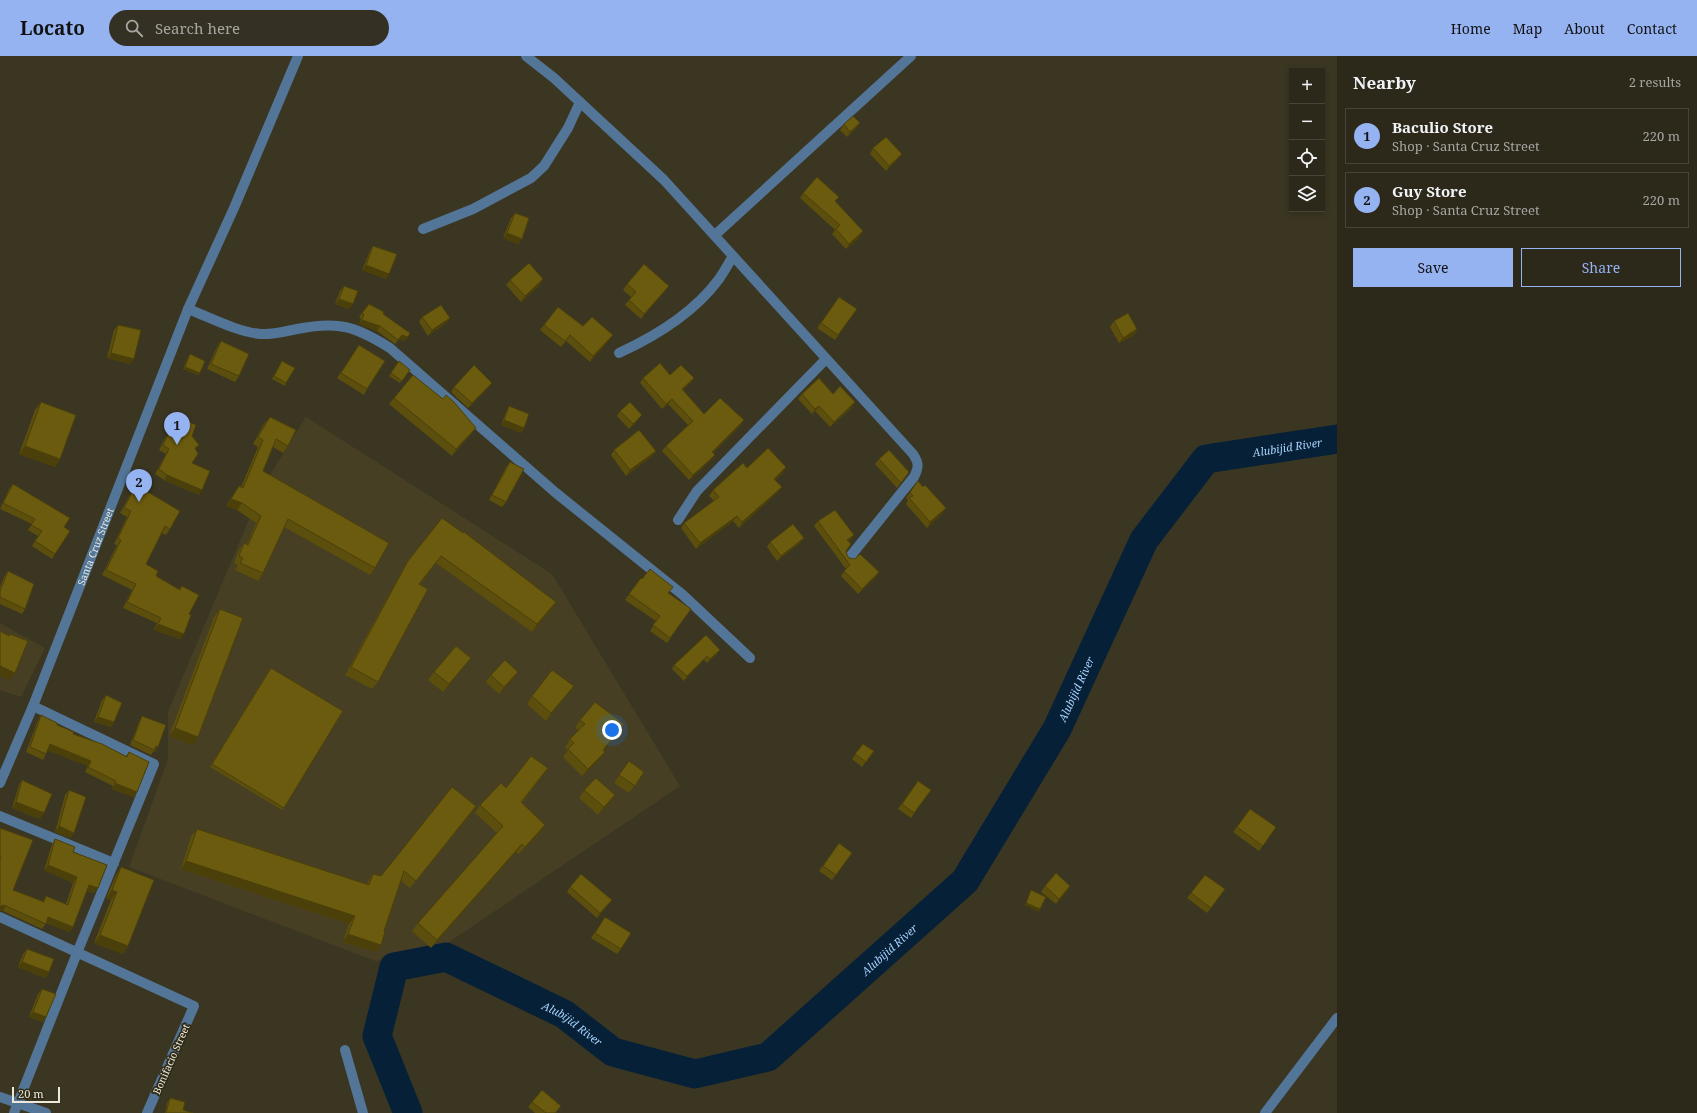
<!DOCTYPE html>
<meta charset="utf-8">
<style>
:root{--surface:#2c281a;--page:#343023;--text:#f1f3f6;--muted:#a6a6a2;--line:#484439;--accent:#95b2f1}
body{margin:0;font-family:"Noto Serif",serif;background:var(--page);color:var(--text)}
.controls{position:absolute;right:12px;top:12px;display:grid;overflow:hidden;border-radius:0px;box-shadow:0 2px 6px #0003}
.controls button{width:36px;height:36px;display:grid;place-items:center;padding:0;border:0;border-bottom:1px solid var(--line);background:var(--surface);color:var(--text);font:20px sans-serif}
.scale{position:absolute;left:12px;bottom:10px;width:48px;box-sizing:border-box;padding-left:4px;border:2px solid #ece9dc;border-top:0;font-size:11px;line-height:14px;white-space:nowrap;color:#ece9dc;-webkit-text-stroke:3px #312c18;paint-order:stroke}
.you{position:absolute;left:612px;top:674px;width:14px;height:14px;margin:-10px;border:3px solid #fff;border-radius:50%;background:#1a73e8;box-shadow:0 0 0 6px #1a73e833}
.badge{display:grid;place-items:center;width:26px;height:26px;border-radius:50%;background:var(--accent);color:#111;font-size:13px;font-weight:700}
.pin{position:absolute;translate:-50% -33px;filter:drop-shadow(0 1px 2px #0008)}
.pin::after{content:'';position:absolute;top:21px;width:14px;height:12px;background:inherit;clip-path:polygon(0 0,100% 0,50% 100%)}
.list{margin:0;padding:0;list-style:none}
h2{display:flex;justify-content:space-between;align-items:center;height:52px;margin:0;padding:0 16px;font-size:17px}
h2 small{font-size:13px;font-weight:400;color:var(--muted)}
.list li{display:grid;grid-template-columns:26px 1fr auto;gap:12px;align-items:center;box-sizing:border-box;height:56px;margin:0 8px 8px;padding:0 8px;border:1px solid var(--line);border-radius:0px}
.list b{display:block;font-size:15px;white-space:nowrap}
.list p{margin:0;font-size:13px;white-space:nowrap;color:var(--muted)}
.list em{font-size:13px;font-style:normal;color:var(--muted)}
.actions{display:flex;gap:8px;padding:12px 16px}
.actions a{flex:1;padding:9px 0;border:1px solid var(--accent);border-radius:0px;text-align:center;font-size:14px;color:var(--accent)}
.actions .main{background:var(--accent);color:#111}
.icon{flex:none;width:22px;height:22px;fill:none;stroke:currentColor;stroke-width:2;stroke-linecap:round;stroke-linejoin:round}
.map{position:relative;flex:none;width:1337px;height:1057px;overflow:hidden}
header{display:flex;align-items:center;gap:24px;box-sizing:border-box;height:56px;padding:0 20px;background:var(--accent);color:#111}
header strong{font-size:19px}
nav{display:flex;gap:22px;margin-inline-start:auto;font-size:14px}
.search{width:280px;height:36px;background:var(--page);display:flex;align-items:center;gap:10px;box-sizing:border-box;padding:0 14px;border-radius:22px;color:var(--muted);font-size:15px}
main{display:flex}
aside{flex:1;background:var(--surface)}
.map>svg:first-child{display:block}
.built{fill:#463f23}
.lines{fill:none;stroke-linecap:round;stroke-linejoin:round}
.river{stroke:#062038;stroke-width:29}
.minor{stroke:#527598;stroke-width:10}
.wall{fill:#5c4e0c}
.shaded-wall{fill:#4b400a}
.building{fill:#6b5b0e;stroke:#4b400a}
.labels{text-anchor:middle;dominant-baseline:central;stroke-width:3.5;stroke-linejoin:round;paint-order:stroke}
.street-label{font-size:10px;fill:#ece9dc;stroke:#312c18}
.water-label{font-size:11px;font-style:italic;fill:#a8d1fb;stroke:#312c18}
</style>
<header>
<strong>Locato</strong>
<div class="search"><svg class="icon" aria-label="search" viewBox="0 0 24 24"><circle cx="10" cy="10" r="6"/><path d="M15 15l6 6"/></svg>Search here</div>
<nav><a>Home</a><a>Map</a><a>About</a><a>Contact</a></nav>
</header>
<main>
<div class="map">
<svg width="1337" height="1057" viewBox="0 0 1337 1057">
<rect width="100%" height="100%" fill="#3b3622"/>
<path class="built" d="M 306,361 L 552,518 L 680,730 L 433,897 L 375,905 L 129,811 L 168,703 L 168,656 L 263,430 Z
M 0,567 L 45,592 L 21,641 L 0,634 Z"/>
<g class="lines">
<path class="river" id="s1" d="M 408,1057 L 377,980 L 394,911 L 446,901 L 564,958 L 613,996 L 695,1018 L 768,1001 L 965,825 L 1057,673 L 1144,484 L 1206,403 L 1337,383"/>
<g class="minor">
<path d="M 526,0 L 554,22 L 664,124 L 913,398 C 919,407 919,411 914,421 L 849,502"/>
<path d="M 423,173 L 473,153 L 531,122 L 544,110 L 568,72 L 580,46"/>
<path d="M 715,179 L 911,0"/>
<path d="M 188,253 C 209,261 240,277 261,278 C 273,279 286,275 297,273 C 339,265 355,270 390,292 L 556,437 L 683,539 L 750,602"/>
<path d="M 619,297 C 656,280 694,257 719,223 C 724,216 729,207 733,200"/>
<path d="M 678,464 L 697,435 L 826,303"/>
<path id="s2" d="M 0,727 L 33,650 L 188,253 L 234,152 L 298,0"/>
<path d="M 0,760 L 114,807"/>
<path d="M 0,861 L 194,950 L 147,1057"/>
<path d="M 345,994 L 363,1057"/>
<path d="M 0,1041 L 46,1057"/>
<path d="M 14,1057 L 77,897 L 154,708 L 33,650"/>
<path d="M 1265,1057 L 1337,962"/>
</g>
</g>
<path class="wall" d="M 860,67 L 856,72 L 847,81 L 840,74 L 844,68 Z
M 873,92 L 898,103 L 886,115 L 870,98 Z
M 803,137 L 836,146 L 860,181 L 846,193 L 832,178 L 835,174 L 800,142 Z
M 515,157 L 522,183 L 518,188 L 503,182 L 511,162 Z
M 373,190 L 386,223 L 362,214 L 370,195 Z
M 510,224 L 540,229 L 521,246 L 506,229 Z
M 627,228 L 665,235 L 641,263 L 625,249 L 631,241 L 623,234 Z
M 344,230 L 349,253 L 335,248 L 340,235 Z
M 839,241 L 857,253 L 835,284 L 817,272 Z
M 369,248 L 383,258 L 408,281 L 404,285 L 399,283 L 395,288 L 377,275 L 359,268 L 361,263 L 359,261 Z
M 422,261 L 450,262 L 446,267 L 428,280 L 419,266 Z
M 1114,265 L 1137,273 L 1134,279 L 1119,287 L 1110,271 Z
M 118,269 L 130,308 L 107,302 L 114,274 Z
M 544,269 L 583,270 L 613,279 L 609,284 L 590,306 L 566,285 L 561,291 L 540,274 Z
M 221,285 L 239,320 L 235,326 L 207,313 L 217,291 Z
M 359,289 L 367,333 L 364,339 L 337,322 Z
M 190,298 L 200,317 L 198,319 L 183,313 L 188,301 Z
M 282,305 L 286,327 L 285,330 L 272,323 Z
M 399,305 L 410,314 L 400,327 L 389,320 Z
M 670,319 L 694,322 L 690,327 L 683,334 L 704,358 L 741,369 L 713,397 L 715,399 L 711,404 L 689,424 L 662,395 L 666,390 L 688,369 L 668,348 L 662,353 L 640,327 L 643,322 Z
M 492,327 L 488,332 L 468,352 L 451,336 L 454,331 Z
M 802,338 L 833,338 L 852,352 L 830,371 L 815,355 L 812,358 L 798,343 Z
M 394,342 L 443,343 L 471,378 L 452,400 L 389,348 Z
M 41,346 L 60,403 L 55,411 L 19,398 L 35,354 Z
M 509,350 L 524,372 L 521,377 L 501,369 L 506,356 Z
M 620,355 L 642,359 L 638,364 L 629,373 L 617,360 Z
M 177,360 L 199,389 L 195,393 L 192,407 L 199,439 L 164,424 L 155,418 L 166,398 L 159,394 L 174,365 Z
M 270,361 L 288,390 L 283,397 L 273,391 L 263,415 L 375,512 L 370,519 L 284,471 L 263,517 L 258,525 L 235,514 L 238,509 L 234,507 L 239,494 L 244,487 L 247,488 L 256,467 L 237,454 L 226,450 L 239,430 L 241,431 L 258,391 L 253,388 L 264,368 Z
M 614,394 L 656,395 L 652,400 L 626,420 L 611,399 Z
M 879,403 L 906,421 L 897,432 L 875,408 Z
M 510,406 L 506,446 L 502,451 L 489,444 L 506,411 Z
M 747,412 L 783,417 L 775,424 L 778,436 L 739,472 L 733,465 L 696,493 L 681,472 L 684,467 L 714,445 L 709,440 L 713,434 Z
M 13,428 L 64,471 L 55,498 L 52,503 L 32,490 L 38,480 L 28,474 L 32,468 L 0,453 L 9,433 Z
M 136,429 L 170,473 L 166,479 L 162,477 L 146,508 L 156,520 L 179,533 L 182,530 L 189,558 L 180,583 L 154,574 L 157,567 L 123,552 L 132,534 L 102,519 L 117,489 L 114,488 L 127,461 L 120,457 L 132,435 Z
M 910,436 L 943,457 L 927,472 L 906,448 L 908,444 L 906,442 Z
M 442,462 L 551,554 L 532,576 L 436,507 L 420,528 L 378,626 L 372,633 L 345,619 L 403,513 Z
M 818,465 L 850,485 L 849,486 L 846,495 L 847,499 L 849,502 L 879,516 L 875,522 L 858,538 L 841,520 L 846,513 L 814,470 Z
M 770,486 L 800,487 L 777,505 L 767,491 Z
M 8,515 L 25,553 L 22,558 L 0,548 L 0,531 L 4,521 Z
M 641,522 L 668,537 L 691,553 L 667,587 L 650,575 L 656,565 L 625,544 Z
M 220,553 L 193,689 L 169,680 L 214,561 Z
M 706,579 L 717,598 L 707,607 L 704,604 L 684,625 L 672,613 L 674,609 Z
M 465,609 L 443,636 L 428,624 L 434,616 Z
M 269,614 L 284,752 L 282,754 L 210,711 Z
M 518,616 L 513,623 L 499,638 L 486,626 L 491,619 Z
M 574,630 L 568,638 L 546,665 L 527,648 L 532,640 Z
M 106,639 L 114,666 L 111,671 L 94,666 L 102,644 Z
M 41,659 L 57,669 L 73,678 L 126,700 L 129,696 L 137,736 L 134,741 L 112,733 L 113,730 L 85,716 L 88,710 L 48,694 L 43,704 L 26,696 L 38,664 Z
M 142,660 L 158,691 L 155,696 L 153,696 L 151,699 L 130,689 L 139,666 Z
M 580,664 L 619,676 L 604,694 L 605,696 L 600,703 L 582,720 L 563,701 L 568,694 L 565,691 L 570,683 L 579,674 L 575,672 Z
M 863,688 L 874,695 L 862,711 L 852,703 Z
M 629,705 L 644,716 L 629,737 L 614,727 Z
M 542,720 L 522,747 L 545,769 L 540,777 L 519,798 L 516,796 L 431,892 L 412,875 L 418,867 L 497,777 L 475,757 L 480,749 L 506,732 Z
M 22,724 L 40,763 L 12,752 L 19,729 Z
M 918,725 L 931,734 L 911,762 L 898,753 Z
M 69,734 L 74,777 L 70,782 L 55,776 L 65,739 Z
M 584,734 L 610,747 L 598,759 L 579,742 Z
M 476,750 L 471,758 L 410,832 L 401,825 L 384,875 L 381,889 L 376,896 L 343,886 L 349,868 L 181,813 L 191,780 L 197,773 L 367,828 L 368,826 L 373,818 L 381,820 Z
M 1250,753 L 1276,771 L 1259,795 L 1233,776 Z
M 0,772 L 13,834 L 43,845 L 46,840 L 66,848 L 73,827 L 44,814 L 52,788 L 55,783 L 73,796 L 94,837 L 87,835 L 73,871 L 70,876 L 46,867 L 42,873 L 3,855 L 0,855 Z
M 839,787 L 852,797 L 832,824 L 819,815 Z
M 121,811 L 128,890 L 123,898 L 94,887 L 111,844 L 106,842 L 116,819 Z
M 1205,819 L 1225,833 L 1207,857 L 1187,842 Z
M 1045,830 L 1067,835 L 1056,848 L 1041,836 Z
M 570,831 L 612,844 L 608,849 L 597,862 L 567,836 Z
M 605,861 L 621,893 L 617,898 L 591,882 Z
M 27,893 L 49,916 L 45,922 L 18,911 L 23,898 Z
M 42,933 L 46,961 L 43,966 L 29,961 L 38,938 Z
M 170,1042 L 183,1054 L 193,1057 L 165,1057 L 167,1047 Z
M 532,1046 L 561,1050 L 556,1057 L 535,1057 L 528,1051 Z"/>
<path class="shaded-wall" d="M 860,67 L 856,72 L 847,81 L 850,76 Z
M 902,98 L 898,103 L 886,115 L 889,110 Z
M 863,175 L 860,181 L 846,193 L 849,188 Z
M 507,177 L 522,183 L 518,188 L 503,182 Z
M 366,209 L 389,218 L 386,223 L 362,214 Z
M 543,223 L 540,229 L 521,246 L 525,240 Z
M 669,230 L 665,235 L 641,263 L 644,258 Z
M 339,243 L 353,248 L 349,253 L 335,248 Z
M 450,262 L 446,267 L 428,280 L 432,274 Z
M 362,264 L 380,270 L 377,275 L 359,268 Z
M 1137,273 L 1134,279 L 1119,287 L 1123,282 Z
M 402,279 L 408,281 L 404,285 L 399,283 Z
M 613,279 L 609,284 L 590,306 L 593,300 Z
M 111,297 L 134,303 L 130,308 L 107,302 Z
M 185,311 L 200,317 L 198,319 L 183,313 Z
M 694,322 L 690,327 L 678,338 L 682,333 Z
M 492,327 L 488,332 L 468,352 L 472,347 Z
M 672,343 L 668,348 L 662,353 L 666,348 Z
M 855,346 L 852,352 L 830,371 L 834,366 Z
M 819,350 L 815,355 L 812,358 L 815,353 Z
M 642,359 L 638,364 L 629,373 L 633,368 Z
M 504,364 L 524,372 L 521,377 L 501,369 Z
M 744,364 L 741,369 L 709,401 L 712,396 Z
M 476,372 L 471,378 L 452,400 L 456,393 Z
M 25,390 L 60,403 L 55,411 L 19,398 Z
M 656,395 L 652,400 L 626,420 L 630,414 Z
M 715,399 L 711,404 L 689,424 L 693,419 Z
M 786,411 L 783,417 L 770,428 L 774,423 Z
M 167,419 L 202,434 L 199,439 L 164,424 Z
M 782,431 L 778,436 L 739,472 L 742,466 Z
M 231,443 L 242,447 L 237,454 L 226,450 Z
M 946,452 L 943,457 L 927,472 L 930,466 Z
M 737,460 L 733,465 L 696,493 L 700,487 Z
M 854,479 L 850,485 L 844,489 L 847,484 Z
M 804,482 L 800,487 L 777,505 L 781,500 Z
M 879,516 L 875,522 L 858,538 L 862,533 Z
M 556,546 L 551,554 L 532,576 L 537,568 Z
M 158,568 L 184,578 L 180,583 L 154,574 Z
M 720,594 L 717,598 L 707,607 L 710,603 Z
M 707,600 L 704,604 L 684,625 L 687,620 Z
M 0,610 L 15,617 L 10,624 L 0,620 Z
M 518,616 L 513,623 L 499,638 L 504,631 Z
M 574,630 L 568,638 L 546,665 L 551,657 Z
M 98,661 L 114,666 L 111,671 L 94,666 Z
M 624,668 L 619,676 L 598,702 L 603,694 Z
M 175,672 L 198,681 L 193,689 L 169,680 Z
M 50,688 L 91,705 L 88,710 L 46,694 Z
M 156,690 L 158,691 L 155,696 L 153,696 Z
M 605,696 L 600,703 L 582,720 L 588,713 Z
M 115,727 L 137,736 L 134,741 L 112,733 Z
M 615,739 L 610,747 L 598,759 L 604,751 Z
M 16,746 L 44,757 L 40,763 L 12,752 Z
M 476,750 L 471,758 L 410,832 L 416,825 Z
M 545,769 L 540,777 L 519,798 L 525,791 Z
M 59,770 L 74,777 L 70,782 L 55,776 Z
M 522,788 L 516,796 L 431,892 L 437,884 Z
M 186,805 L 355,860 L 349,868 L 181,813 Z
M 48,809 L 77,821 L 73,827 L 44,814 Z
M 89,829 L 98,832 L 94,837 L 85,834 Z
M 1070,830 L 1067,835 L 1056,848 L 1059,843 Z
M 112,834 L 117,836 L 111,844 L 106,842 Z
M 612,844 L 608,849 L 597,862 L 600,857 Z
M 1026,847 L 1040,853 L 1039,856 L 1024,849 Z
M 3,849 L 6,850 L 3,855 L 0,855 L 0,851 Z
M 48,861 L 73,871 L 70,876 L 44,866 Z
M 348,878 L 381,889 L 376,896 L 343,886 Z
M 100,879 L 128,890 L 123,898 L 94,887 Z
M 22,906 L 49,916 L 45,922 L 18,911 Z
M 33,956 L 46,961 L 43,966 L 29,961 Z"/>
<path class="building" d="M 853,60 L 860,67 L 850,76 L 844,68 Z
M 886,81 L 902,98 L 889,110 L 873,92 Z
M 817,121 L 839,141 L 835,145 L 863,175 L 849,188 L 836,173 L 840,169 L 803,137 Z
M 515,157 L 529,162 L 522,183 L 507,177 Z
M 373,190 L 397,198 L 389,218 L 366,209 Z
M 529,207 L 543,223 L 525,240 L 510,224 Z
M 644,208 L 669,230 L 644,258 L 629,244 L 636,236 L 627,228 Z
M 344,230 L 358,235 L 353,248 L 339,243 Z
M 839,241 L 857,253 L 838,279 L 821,267 Z
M 369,248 L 384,256 L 383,258 L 410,277 L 408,281 L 402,279 L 398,284 L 380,270 L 362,264 L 364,258 L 362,257 Z
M 441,249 L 450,262 L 432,274 L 422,261 Z
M 558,251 L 583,270 L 592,261 L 613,279 L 593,300 L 570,279 L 565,285 L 544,269 Z
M 1128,257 L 1137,273 L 1123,282 L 1114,265 Z
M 118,269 L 141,274 L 134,303 L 111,297 Z
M 221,285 L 249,298 L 239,320 L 211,308 Z
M 359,289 L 385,305 L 367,333 L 341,317 Z
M 190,298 L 205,305 L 200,317 L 185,311 Z
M 282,305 L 295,312 L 286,327 L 274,320 Z
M 399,305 L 410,314 L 402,325 L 391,317 Z
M 660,307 L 670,319 L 681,309 L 694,322 L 682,333 L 704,358 L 720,342 L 744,364 L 712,396 L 715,399 L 693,419 L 666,390 L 693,365 L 672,343 L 666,348 L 643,322 Z
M 474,309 L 492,327 L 472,347 L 454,331 Z
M 413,319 L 443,343 L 446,339 L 454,346 L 476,372 L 456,393 L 394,342 Z
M 819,322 L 833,338 L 840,330 L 855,346 L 834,366 L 819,350 L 815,353 L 802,338 Z
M 41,346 L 76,359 L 60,403 L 25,390 Z
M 630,346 L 642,359 L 633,368 L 620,355 Z
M 509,350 L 529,358 L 524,372 L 504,364 Z
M 177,360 L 196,369 L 192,380 L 199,389 L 195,392 L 198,398 L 192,407 L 210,415 L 202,434 L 167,419 L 159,413 L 169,393 L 163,389 Z
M 270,361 L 296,374 L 288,390 L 276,383 L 263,415 L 389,487 L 375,512 L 288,463 L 263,517 L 240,507 L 243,502 L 239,500 L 244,487 L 248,489 L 261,460 L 242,447 L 231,443 L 239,430 L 243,432 L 263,384 L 258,381 Z
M 639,374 L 656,395 L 630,414 L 614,394 Z
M 768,392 L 786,411 L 774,423 L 782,431 L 742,466 L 737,460 L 700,487 L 684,467 L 719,441 L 713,434 L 743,407 L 747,412 Z
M 889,394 L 909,416 L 901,427 L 879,403 Z
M 510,406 L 524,413 L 506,446 L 492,439 Z
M 918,425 L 923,431 L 925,429 L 946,452 L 930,466 L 909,442 L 913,440 L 910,436 Z
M 13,428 L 70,462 L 64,471 L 70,475 L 55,498 L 35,485 L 42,475 L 31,469 L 35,463 L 3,447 Z
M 136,429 L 180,455 L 170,473 L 165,470 L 146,508 L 158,515 L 156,520 L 180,534 L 182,530 L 199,539 L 189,558 L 191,559 L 184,578 L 158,568 L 161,562 L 127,546 L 136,528 L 106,514 L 121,484 L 118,482 L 131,455 L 124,452 Z
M 835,454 L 854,479 L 847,484 L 851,488 L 846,495 L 847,499 L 849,502 L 855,503 L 860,498 L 879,516 L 862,533 L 844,515 L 850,509 L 818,465 Z
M 442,462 L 463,477 L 464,476 L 556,546 L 537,568 L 441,500 L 419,528 L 428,533 L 378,626 L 351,611 L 408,505 Z
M 793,468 L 804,482 L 781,500 L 770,486 Z
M 650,513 L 673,531 L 668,537 L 691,553 L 670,582 L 653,569 L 660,560 L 629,538 L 641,522 L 642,523 Z
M 8,515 L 34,528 L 25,553 L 0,541 L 0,535 Z
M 220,553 L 243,562 L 198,681 L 175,672 Z
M 0,575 L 9,580 L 10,578 L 28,585 L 15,617 L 0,610 Z
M 706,579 L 720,594 L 710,603 L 707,600 L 687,620 L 674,609 Z
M 456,590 L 471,602 L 449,628 L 434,616 Z
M 505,604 L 518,616 L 504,631 L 491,619 Z
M 271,612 L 343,655 L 284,752 L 212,708 Z
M 552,614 L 574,630 L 551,657 L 532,640 Z
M 106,639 L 122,647 L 114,666 L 98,661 Z
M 595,646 L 624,668 L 603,694 L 605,696 L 588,713 L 568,693 L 574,687 L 570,683 L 585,668 L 580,664 Z
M 41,659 L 57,667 L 57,669 L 74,676 L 73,678 L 102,688 L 127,701 L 129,696 L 149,706 L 137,736 L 115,727 L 116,725 L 88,711 L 91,705 L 50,688 L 46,698 L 30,691 Z
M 142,660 L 166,669 L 158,691 L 156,690 L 154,694 L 133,684 Z
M 863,688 L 874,695 L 866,706 L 855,698 Z
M 531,700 L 548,712 L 521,746 L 545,769 L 525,791 L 522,788 L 437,884 L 418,867 L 503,770 L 480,749 L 501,727 L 506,732 Z
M 629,705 L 644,716 L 635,730 L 619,719 Z
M 596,722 L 615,739 L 604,751 L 584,734 Z
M 22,724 L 52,738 L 44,757 L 16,746 Z
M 918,725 L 931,734 L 914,757 L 902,748 Z
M 452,731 L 476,750 L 416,825 L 404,815 L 384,875 L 385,876 L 381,889 L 348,878 L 355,860 L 186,805 L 197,773 L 369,829 L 373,818 L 381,820 Z
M 69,734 L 86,741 L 74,777 L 59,770 Z
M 1250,753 L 1276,771 L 1263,790 L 1237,771 Z
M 0,772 L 33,784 L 13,834 L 44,846 L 46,840 L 68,849 L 77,821 L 48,809 L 55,783 L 75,791 L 73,796 L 107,809 L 98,832 L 89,829 L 73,871 L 48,861 L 46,868 L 6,850 L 3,849 L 0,851 L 0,803 L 1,801 L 0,801 Z
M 839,787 L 852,797 L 836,819 L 823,810 Z
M 121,811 L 154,824 L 128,890 L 100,879 L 117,836 L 112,834 Z
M 1056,817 L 1070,830 L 1059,843 L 1045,830 Z
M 581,818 L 612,844 L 600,857 L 570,831 Z
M 1205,819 L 1225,833 L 1211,852 L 1191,837 Z
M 1031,834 L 1046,841 L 1040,853 L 1026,847 Z
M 605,861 L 631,877 L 621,893 L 595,877 Z
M 27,893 L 54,903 L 49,916 L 22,906 Z
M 42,933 L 56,938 L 46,961 L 33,956 Z
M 542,1034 L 561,1050 L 555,1057 L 546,1057 L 532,1046 Z
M 170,1042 L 185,1046 L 183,1054 L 193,1057 L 166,1057 Z"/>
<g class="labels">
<g class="street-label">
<text stroke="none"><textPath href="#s2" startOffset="255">Santa Cruz Street</textPath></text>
<text transform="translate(171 1003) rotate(-66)">Bonifacio Street</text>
</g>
<g class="water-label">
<text stroke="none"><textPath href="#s1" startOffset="1394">Alubijid River</textPath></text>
<text stroke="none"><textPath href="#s1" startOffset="1046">Alubijid River</textPath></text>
<text stroke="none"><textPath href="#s1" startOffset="722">Alubijid River</textPath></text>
<text stroke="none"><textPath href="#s1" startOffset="350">Alubijid River</textPath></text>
</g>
</g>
</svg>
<div class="controls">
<button>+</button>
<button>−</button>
<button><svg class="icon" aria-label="locate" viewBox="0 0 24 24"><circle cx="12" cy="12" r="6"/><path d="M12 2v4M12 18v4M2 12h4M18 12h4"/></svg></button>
<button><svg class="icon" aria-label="layers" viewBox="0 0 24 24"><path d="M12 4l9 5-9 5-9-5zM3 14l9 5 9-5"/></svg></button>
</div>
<div class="scale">20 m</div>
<div class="you"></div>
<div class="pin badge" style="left:177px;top:389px">1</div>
<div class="pin badge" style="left:139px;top:446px">2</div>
</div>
<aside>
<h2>Nearby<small>2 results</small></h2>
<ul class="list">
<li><span class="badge">1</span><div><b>Baculio Store</b><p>Shop · Santa Cruz Street</p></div><em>220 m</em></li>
<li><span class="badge">2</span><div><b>Guy Store</b><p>Shop · Santa Cruz Street</p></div><em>220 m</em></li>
</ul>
<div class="actions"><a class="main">Save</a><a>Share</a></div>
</aside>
</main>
